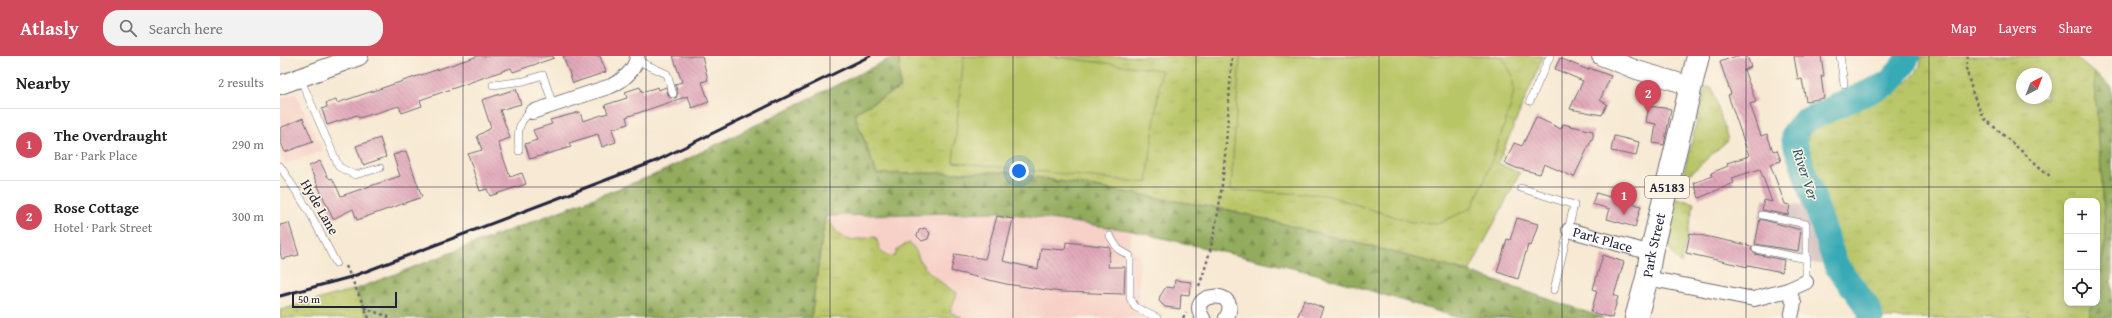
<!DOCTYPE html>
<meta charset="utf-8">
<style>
:root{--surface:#fff;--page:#f2f2f2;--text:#222;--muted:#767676;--line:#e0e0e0;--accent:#d1495b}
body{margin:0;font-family:"Gentium Book Plus",serif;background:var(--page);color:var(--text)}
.controls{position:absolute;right:12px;bottom:12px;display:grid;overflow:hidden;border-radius:8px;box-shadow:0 2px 10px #0003}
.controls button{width:36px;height:36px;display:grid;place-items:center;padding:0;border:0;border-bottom:1px solid var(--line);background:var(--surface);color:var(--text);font:20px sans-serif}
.compass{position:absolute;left:1736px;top:12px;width:36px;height:36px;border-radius:50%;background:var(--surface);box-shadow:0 2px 10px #0003;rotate:42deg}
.scale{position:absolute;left:12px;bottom:10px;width:105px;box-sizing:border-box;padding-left:4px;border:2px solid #22223b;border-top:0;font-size:11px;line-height:14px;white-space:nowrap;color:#22223b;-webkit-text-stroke:3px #fcf5e5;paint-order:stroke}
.you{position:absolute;left:739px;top:115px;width:14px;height:14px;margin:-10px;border:3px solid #fff;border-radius:50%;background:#1a73e8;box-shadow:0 0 0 6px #1a73e833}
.badge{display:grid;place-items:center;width:26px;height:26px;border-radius:50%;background:var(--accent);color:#fff;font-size:13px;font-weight:700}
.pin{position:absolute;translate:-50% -33px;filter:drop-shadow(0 1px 2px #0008)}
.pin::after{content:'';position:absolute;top:21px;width:14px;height:12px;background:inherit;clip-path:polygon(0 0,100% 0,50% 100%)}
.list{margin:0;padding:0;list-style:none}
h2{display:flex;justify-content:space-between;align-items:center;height:52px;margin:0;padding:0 16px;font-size:17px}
h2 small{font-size:13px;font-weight:400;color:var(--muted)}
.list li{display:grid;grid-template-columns:26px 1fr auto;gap:12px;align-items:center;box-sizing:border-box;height:72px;padding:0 16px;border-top:1px solid var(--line)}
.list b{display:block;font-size:15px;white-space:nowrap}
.list p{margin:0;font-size:13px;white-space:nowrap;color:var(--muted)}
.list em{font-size:13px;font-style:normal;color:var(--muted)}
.icon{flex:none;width:22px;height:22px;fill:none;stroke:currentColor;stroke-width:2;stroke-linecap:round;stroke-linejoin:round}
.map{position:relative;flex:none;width:1832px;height:262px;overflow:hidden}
header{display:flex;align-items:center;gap:24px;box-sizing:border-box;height:56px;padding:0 20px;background:var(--accent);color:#fff}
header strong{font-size:19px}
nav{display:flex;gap:22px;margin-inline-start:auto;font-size:14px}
.search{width:280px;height:36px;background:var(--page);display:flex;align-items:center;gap:10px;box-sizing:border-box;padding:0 14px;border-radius:16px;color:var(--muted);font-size:15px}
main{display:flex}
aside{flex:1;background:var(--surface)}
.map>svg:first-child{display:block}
.built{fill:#f7d1c7}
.industrial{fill:#d2bfc0}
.grass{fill:url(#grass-tufts);stroke:#6e7452;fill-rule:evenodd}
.forest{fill:url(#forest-firs);stroke:#5a664c}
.pitch{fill:#b9c668;stroke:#6e7452}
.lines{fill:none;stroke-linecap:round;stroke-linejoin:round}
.river{stroke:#39aab5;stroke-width:25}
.building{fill:url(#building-back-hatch)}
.service-casing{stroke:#6d6870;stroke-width:8}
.minor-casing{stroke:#6d6870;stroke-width:16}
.tertiary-casing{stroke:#6d6870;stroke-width:20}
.primary-casing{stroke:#6d6870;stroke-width:24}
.path{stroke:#6d6870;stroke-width:2.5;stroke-dasharray:3 3;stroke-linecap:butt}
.service{stroke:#fff;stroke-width:7}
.minor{stroke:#fff;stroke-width:14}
.tertiary{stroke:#fff;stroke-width:18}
.primary{stroke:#fff;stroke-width:22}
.rail{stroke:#22223b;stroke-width:3}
.grid{fill:none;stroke:#22223b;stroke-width:1;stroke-opacity:0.55}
.labels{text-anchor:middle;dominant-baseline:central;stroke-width:3;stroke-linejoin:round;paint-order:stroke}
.shield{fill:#fcf5e5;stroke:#63616e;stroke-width:1}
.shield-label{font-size:13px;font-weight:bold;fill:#22223b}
.street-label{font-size:14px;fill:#22223b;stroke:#fcf5e5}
.water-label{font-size:15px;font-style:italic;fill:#2b586c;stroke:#fcf5e5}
</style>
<header>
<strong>Atlasly</strong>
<div class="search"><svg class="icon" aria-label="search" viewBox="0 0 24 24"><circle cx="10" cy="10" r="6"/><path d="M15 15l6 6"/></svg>Search here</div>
<nav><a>Map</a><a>Layers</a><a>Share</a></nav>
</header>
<main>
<aside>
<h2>Nearby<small>2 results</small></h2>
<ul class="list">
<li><span class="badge">1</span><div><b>The Overdraught</b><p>Bar · Park Place</p></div><em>290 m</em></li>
<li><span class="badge">2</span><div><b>Rose Cottage</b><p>Hotel · Park Street</p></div><em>300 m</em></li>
</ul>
</aside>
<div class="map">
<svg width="1832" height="262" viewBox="0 0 1832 262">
<defs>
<pattern id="grass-tufts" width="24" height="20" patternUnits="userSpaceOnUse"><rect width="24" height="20" fill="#b9c668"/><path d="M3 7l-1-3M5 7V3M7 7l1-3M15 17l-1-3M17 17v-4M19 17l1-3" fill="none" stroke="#9faa5b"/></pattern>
<pattern id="forest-firs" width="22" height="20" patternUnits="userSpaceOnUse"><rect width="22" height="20" fill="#92ab5c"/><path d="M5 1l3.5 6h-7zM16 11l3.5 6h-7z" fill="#778b4d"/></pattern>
<pattern id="building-back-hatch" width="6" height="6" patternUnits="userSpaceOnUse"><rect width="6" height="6" fill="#e1a7ba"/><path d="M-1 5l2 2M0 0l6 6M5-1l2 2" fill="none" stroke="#c18fa1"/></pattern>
</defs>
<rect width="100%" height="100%" fill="#fcf5e5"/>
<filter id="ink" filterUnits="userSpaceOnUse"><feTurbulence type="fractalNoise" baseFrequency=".025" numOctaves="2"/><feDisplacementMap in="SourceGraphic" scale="8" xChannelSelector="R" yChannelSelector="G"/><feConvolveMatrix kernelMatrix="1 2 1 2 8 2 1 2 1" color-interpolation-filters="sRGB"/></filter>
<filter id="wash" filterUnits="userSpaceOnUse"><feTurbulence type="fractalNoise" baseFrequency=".012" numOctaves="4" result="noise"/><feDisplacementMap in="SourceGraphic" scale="16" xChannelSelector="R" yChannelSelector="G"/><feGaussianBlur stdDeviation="0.9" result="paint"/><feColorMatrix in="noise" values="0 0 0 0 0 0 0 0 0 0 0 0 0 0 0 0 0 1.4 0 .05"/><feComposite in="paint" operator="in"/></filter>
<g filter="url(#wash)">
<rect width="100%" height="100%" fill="#f7e9d3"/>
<path class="built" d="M 16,37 L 43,95 L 5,108 L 0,98 L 0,43 Z
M 719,156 L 852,175 L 849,192 L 860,201 L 858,249 L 883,258 L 883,262 L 531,262 L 545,160 Z"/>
<path class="industrial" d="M 1483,143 L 1528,151 L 1533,159 L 1541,189 L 1542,208 L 1506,205 L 1502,216 L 1469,210 Z"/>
<path class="grass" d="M 619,0 L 1261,0 L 1263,1 L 1218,107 L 1240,117 L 1189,216 L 949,154 L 726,116 L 597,118 L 574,57 L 620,32 Z
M 1641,0 L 1799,0 L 1797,3 L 1814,17 L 1826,184 L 1817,224 L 1817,145 L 1787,145 L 1787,247 L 1812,247 L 1809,262 L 1751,262 L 1750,260 L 1733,262 L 1599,262 L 1595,252 L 1569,216 L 1549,174 L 1526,93 L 1528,78 L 1537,66 L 1627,26 C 1635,19 1642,12 1641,0 ZM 1742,18 L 1766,18 L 1766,42 L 1742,42 Z
M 1426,31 L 1432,32 L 1448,84 L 1401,126 Z
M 1394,142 L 1414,147 L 1401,208 C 1378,182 1386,173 1394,142 Z
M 545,160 L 559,179 L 569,184 L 596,181 L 600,194 L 605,199 L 615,200 L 618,192 L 629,187 C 637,192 637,201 642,208 C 651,220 665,230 677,237 L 670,256 L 683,262 L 531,262 Z
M 76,233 L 87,262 L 0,262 L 0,254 Z"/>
<path class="forest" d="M 615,0 L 619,0 L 620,32 L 574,57 L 597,118 L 726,116 L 949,154 L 1189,216 L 1324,262 L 1179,262 L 1033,217 L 848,174 L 719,156 L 545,160 L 531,262 L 87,262 L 76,233 L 379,117 Z
M 1814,17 L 1832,31 L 1832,262 L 1809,262 L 1812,247 L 1817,247 L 1817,224 L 1826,184 Z"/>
<path class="pitch" d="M 684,0 L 768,0 L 881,14 L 867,127 L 673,106 Z
M 960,0 L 1221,0 L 1232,18 L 1234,35 L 1230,53 L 1205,124 L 1191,152 L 1160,167 L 1131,166 L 1046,139 L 951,134 Z"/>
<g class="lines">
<path class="river" d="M 1591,262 L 1589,253 L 1556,209 L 1514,84 L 1514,77 L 1524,65 L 1609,27 L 1624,8 L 1628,0"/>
</g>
<g id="blocks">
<path class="building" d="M 198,0 L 273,0 L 274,2 L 233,16 L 231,12 L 140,44 L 142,50 L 122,57 L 119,50 L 79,62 L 77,59 L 47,69 L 42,53 L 47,51 L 46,47 L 56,44 L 57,47 Z
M 283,0 L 320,0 L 326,16 L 293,27 Z
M 393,0 L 422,0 L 428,24 L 422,26 L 429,46 L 412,52 L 408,40 L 346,61 L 348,68 L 332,73 L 336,86 L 322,91 L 318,78 L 289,87 L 291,91 L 250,103 L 245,88 L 257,84 L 253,74 L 272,68 L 270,64 L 300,56 L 303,65 L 328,57 L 325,49 L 347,42 L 345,36 L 360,31 L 362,36 L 378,31 L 379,34 L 386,31 L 389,41 L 396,42 L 398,37 L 395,28 L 402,26 Z
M 1456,0 L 1467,0 L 1471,11 L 1464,14 L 1476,46 L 1470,48 L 1481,80 L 1487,78 L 1493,95 L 1497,94 L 1501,105 L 1490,108 L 1505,148 L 1510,149 L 1508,159 L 1482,154 L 1484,144 L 1492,146 L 1480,113 L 1452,122 L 1454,127 L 1419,142 L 1414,127 L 1432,120 L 1431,117 L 1448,110 L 1447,107 L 1469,100 L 1448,39 L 1451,38 L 1440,6 Z
M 1514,0 L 1541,0 L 1544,20 L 1541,20 L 1544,42 L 1526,45 L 1522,23 L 1518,24 Z
M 1280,2 L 1308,14 L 1309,12 L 1331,20 L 1320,44 L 1327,48 L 1322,59 L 1290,53 L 1303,25 L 1275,13 Z
M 236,33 L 241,48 L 220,54 L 230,82 L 218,86 L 230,121 L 242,117 L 246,128 L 210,140 L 207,133 L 200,135 L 188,98 L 202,94 L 197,80 L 211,72 L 202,44 Z
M 1369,50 L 1391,53 L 1384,89 L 1373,87 L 1376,68 L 1366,66 Z
M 1256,61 L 1281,73 L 1283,68 L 1313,75 L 1313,81 L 1294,121 L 1264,108 L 1260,118 L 1236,112 L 1225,107 L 1234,87 L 1242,90 Z
M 23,62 L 33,86 L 5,96 L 0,84 L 0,72 Z
M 1334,80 L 1359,86 L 1356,100 L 1331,95 Z
M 100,82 L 106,101 L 83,109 L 76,90 Z
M 126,95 L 142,141 L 77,164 L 73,153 L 53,163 L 29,110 L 40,105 L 47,120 L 50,123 L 52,122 L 61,140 L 120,120 L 113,99 Z
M 1316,137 L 1361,150 L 1355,171 L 1327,163 L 1330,153 L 1312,148 Z
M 717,160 L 733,163 L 723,205 L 758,213 L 761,192 L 785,194 L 786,186 L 830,191 L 828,211 L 845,211 L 844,238 L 781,236 L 726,228 L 671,215 L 675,198 L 705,203 Z
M 1237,162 L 1258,168 L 1251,190 L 1248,189 L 1238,223 L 1217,216 L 1227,183 L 1230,184 Z
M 1480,163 L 1521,174 L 1518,195 L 1475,188 Z
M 9,167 L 19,199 L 2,203 L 0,196 L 0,169 Z
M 645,172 L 650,177 L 648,183 L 642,185 L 637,180 L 639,174 Z
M 1410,177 L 1472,190 L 1471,194 L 1475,198 L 1504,204 L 1502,216 L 1468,209 L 1468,211 L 1406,197 Z
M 1323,199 L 1344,206 L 1334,239 L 1338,241 L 1332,262 L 1311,256 L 1317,235 L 1313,233 Z
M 895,224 L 911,226 L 909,239 L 901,238 L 900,253 L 885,251 L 879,245 L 880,240 L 886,231 L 894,232 Z
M 1024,244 L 1043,252 L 1039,262 L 1017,262 Z"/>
</g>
</g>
<g filter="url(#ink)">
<use href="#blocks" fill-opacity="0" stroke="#6d6870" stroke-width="1"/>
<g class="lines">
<g class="service-casing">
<path id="service" d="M 1560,0 L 1564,28
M 356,4 L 387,18 L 393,38
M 20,22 L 59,111 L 75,119 L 100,112
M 213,29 L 244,25 L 263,19 L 273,49
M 1250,45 L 1270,0
M 239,95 C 238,79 236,65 252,56
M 0,110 L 30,157 L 56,207
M 1241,132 L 1294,149 L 1274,234
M 1482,159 L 1526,168 L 1526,226
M 830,180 L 838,193 L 850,200 L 850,242 L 855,251 L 877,262
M 1476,193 L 1527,203"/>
</g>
<g class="minor-casing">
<g id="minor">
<path d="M 252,56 L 331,30 C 342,25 356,14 357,0"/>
<path id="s1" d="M 1289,174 L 1371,197"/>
<path d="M 1367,222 L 1474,243 L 1508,234 L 1526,226"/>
<path d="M 1508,234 L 1514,247 L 1511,262"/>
<path d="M 923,262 C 904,235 964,232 946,262"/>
</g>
</g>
<g class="tertiary-casing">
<path id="tertiary" d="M 1321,0 L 1357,14 L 1411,30
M 0,29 L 79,0"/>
</g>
<g class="primary-casing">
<g id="primary">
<path id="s2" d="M 1356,262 L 1367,222 L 1371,197 L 1418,0"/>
</g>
</g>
<path class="path" d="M 1688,0 L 1686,12 L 1693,38 L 1704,62 L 1772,122
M 66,210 L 89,262
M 919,230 C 946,157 946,77 952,0
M 84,252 L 112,262
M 903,262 L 906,256"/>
<use href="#service" class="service"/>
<use href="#minor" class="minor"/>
<use href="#tertiary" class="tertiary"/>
<use href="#primary" class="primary"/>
<path class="rail" d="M 0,240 L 71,221 L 376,105 L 590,0"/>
</g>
</g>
<path class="grid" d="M 183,0 L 183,262M 366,0 L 366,262M 550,0 L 550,262M 733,0 L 733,262M 916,0 L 916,262M 1099,0 L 1099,262M 1282,0 L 1282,262M 1466,0 L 1466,262M 1649,0 L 1649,262M 0,131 L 1832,131"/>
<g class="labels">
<rect class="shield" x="1365" y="120" width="44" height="22" rx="3"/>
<g class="shield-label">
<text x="1387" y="131">A5183</text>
</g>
<g class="street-label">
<text transform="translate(40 151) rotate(60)">Hyde Lane</text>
<text stroke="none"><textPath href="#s1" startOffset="35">Park Place</textPath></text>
<text stroke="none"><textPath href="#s2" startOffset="75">Park Street</textPath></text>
</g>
<g class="water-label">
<text transform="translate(1526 118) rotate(72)">River Ver</text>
</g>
</g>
</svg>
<div class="controls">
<button>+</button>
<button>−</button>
<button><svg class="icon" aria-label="locate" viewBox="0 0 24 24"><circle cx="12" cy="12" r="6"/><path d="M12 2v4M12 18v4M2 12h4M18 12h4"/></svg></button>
</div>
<svg class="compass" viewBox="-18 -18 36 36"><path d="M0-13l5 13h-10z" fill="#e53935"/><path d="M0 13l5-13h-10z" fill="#767676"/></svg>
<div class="scale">50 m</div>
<div class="you"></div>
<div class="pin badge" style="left:1344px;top:159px">1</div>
<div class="pin badge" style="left:1368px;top:57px">2</div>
</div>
</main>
